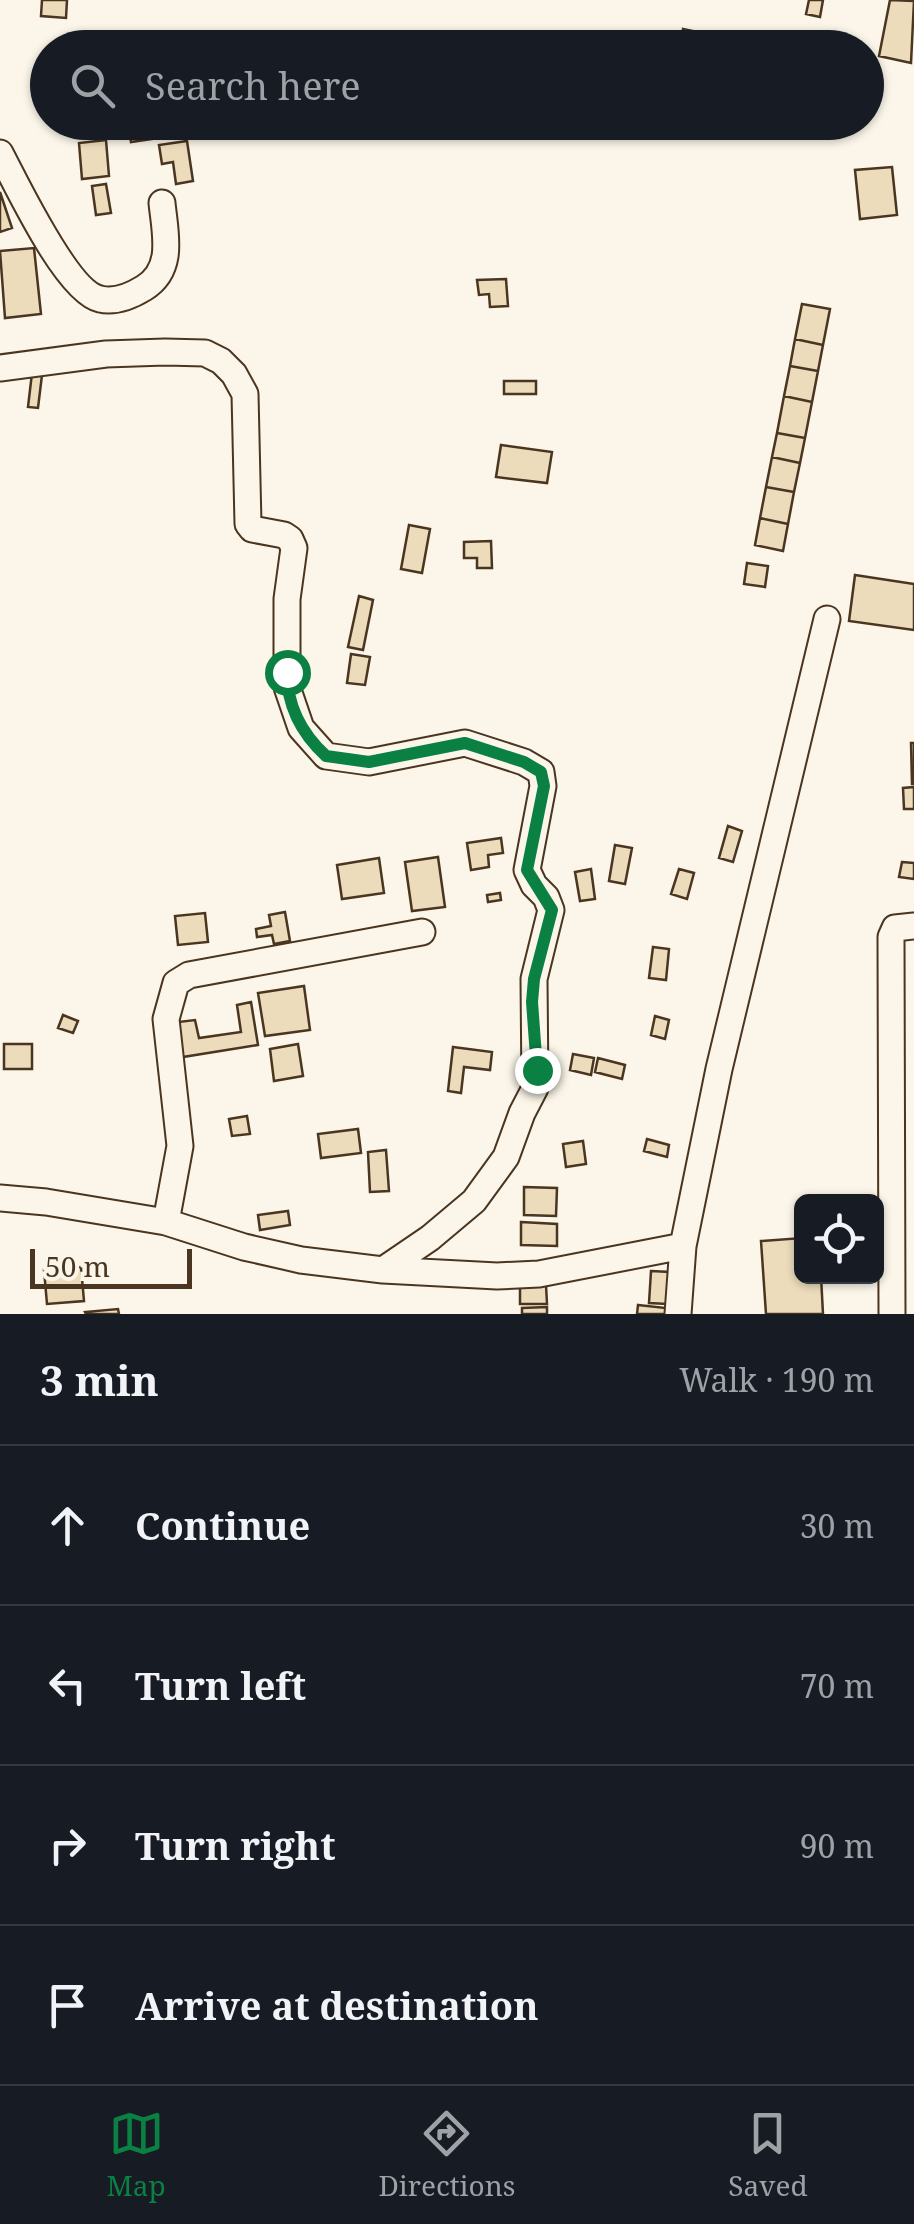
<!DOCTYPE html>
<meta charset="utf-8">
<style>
:root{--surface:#171b24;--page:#20242c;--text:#f1f3f6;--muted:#9ea1a6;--line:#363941;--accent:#0b8043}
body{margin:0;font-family:"Noto Serif",serif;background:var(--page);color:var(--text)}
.controls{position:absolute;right:30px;bottom:30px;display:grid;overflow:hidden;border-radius:15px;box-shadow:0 2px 8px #0004}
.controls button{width:90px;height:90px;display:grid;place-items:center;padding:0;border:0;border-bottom:2px solid var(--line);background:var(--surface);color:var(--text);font:50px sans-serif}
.scale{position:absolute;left:30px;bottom:25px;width:162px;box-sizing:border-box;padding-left:10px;border:5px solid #4a3520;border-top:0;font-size:28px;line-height:35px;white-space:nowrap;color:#4a3520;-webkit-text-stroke:8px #fbf6e9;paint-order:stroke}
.stop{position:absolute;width:30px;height:30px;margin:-22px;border:8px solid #0b8043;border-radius:50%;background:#fff}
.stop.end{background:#0b8043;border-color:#fff;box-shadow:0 2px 10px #0008}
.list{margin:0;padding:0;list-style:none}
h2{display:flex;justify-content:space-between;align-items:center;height:130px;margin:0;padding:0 40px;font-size:42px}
h2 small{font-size:32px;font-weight:400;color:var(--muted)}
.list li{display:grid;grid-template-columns:65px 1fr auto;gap:30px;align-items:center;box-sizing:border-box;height:160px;padding:0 40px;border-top:2px solid var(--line)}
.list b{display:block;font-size:38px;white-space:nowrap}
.list em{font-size:32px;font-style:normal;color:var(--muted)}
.icon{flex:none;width:55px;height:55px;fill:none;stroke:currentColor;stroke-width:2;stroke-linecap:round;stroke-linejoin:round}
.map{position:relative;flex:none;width:914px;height:1314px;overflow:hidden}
.search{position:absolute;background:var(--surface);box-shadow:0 2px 8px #0004;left:30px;right:30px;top:30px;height:110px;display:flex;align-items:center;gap:25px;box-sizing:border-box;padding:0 35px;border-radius:55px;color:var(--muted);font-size:38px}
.sheet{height:770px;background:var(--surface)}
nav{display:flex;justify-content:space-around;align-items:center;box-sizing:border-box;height:140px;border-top:2px solid var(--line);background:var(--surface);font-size:28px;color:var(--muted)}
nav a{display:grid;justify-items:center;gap:5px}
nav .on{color:var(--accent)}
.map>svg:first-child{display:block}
.building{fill:#ecdcbc;stroke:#4a3520;stroke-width:2.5}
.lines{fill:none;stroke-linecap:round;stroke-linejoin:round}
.minor-casing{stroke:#4a3520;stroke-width:29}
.minor{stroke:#fbf6e9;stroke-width:25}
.route{stroke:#0b8043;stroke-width:12}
</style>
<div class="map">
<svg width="914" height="1314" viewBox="0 0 914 1314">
<rect width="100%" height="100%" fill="#fbf6e9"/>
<path class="building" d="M 42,0 L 67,0 L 66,18 L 41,16 Z
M 809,0 L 823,0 L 820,17 L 806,14 Z
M 890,0 L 914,1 L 911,63 L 879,56 Z
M 683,29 L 726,38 L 724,48 L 680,48 Z
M 834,41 L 861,42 L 861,48 L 834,48 Z
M 128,122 L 149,122 L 152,139 L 131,142 Z
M 106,140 L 109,176 L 82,179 L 79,143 Z
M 187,141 L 193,181 L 176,184 L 173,162 L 162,164 L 159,145 Z
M 892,167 L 897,215 L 860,219 L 855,170 Z
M 106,184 L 111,213 L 96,215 L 92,186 Z
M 0,192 L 12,228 L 0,232 Z
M 34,248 L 41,314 L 5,318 L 0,251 Z
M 506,279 L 508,306 L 490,307 L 489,294 L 479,295 L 477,280 Z
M 802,304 L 830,309 L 823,345 L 795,339 Z
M 795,339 L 823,345 L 818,371 L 790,366 Z
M 790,366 L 818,371 L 812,402 L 784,396 Z
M 32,373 L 42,375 L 38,408 L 28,407 Z
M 504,381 L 536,381 L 536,394 L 504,394 Z
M 784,396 L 812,402 L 805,438 L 777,433 Z
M 777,433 L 805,438 L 800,463 L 772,457 Z
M 501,445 L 552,452 L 547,483 L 496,477 Z
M 772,457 L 800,463 L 794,492 L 766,487 Z
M 766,487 L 794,492 L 788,524 L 760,518 Z
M 760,518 L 788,524 L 783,551 L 755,545 Z
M 409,525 L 430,529 L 422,573 L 401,569 Z
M 491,541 L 492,568 L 477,568 L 477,558 L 464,558 L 464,542 Z
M 747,563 L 768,566 L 765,587 L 744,584 Z
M 855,575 L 914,584 L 914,630 L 849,621 Z
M 359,596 L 373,600 L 363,650 L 348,647 Z
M 351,654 L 370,657 L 365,685 L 347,683 Z
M 911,743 L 914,743 L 914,784 L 912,784 Z
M 914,787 L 914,809 L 904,809 L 903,788 Z
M 728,826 L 742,831 L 733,862 L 719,858 Z
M 501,838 L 503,853 L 488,855 L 489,867 L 471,870 L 467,843 Z
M 615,845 L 632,848 L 625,884 L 609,881 Z
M 438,857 L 445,907 L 412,911 L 405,862 Z
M 379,858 L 384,893 L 342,899 L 337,865 Z
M 902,862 L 914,863 L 914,879 L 899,877 Z
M 591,869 L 595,899 L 580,901 L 575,872 Z
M 679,869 L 694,873 L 687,899 L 671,894 Z
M 500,893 L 501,900 L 488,902 L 487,895 Z
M 285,912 L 290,941 L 274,944 L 272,935 L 257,937 L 256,929 L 271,926 L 269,915 Z
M 205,913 L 208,942 L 178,945 L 175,916 Z
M 653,947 L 669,949 L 666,980 L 649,978 Z
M 304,986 L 310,1030 L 265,1036 L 258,993 Z
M 251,1002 L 258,1045 L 183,1057 L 178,1022 L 195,1020 L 199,1038 L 241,1032 L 237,1005 Z
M 63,1015 L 78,1021 L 73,1033 L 58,1028 Z
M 655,1016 L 669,1020 L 665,1039 L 651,1035 Z
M 4,1044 L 32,1044 L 32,1069 L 4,1069 Z
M 298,1044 L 303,1076 L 274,1081 L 270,1049 Z
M 453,1047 L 492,1052 L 490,1070 L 464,1067 L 461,1093 L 448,1091 Z
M 573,1054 L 594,1058 L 591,1075 L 570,1070 Z
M 598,1058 L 625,1065 L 622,1079 L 595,1072 Z
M 247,1116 L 250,1134 L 232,1136 L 229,1119 Z
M 358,1129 L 361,1153 L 321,1158 L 318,1134 Z
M 647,1139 L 669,1145 L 667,1157 L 644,1151 Z
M 583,1141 L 586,1164 L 566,1167 L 563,1144 Z
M 386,1150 L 389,1191 L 370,1192 L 368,1152 Z
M 524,1187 L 557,1188 L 556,1216 L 524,1215 Z
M 288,1211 L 290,1225 L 260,1230 L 258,1215 Z
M 521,1222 L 557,1224 L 557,1246 L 521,1245 Z
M 802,1238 L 802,1276 L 821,1276 L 823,1314 L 766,1314 L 761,1241 Z
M 81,1267 L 84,1301 L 47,1304 L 44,1270 Z
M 651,1271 L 670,1272 L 667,1304 L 649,1303 Z
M 546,1285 L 547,1304 L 520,1304 L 520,1286 Z
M 638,1305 L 666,1308 L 665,1314 L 637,1314 Z
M 547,1307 L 547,1314 L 522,1314 L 522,1308 Z
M 118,1309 L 119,1314 L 86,1314 L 85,1312 Z"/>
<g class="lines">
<g class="minor-casing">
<path id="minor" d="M 0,153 C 17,185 67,292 100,299 C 116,303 131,296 144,288 C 175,269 165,233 162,203
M 0,368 L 106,354 L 165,352 L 205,353 L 221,361 L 234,374 L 245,394 L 248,524 L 252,529 L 284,535 L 290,539 L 294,548 L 287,599 L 287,687 L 301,728 L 326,756 L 369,762 L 465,743 L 524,762 L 541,772 L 543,786 L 527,870 L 534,885 L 546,897 L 551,910 L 534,979 L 535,1088 L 522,1113 L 506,1157 L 474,1201 L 430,1238 L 383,1270
M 0,1198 L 46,1202 L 166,1222 L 244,1247 L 301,1260 L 383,1270 L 497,1276 L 539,1274 L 683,1246
M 166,1222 L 180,1146 L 166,1019 L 176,983 L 189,975 L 422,932
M 678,1314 L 683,1246 L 719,1069 L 827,619
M 892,1314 L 891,937 L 895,928 L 914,926"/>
</g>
<use href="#minor" class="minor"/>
</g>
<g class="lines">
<path class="route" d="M 287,672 C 287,706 302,734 326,756 L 369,762 L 465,743 L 524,762 L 541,772 L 544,786 L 527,870 L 552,910 L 534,979 L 532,1002 L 537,1070"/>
</g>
</svg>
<div class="controls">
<button><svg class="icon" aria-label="locate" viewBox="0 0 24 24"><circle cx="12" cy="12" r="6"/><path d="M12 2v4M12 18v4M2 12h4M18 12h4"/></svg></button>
</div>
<div class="scale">50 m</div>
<div class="stop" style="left:287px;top:672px"></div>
<div class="stop end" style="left:537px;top:1070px"></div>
<div class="search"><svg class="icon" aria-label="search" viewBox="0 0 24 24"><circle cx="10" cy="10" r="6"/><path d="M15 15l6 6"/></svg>Search here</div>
</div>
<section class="sheet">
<h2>3 min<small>Walk · 190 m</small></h2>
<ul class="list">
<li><svg class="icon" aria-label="ahead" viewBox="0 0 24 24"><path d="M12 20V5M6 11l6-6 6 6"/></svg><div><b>Continue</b></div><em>30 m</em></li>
<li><svg class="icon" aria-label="left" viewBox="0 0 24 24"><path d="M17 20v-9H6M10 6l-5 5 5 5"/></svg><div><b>Turn left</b></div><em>70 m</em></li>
<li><svg class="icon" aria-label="right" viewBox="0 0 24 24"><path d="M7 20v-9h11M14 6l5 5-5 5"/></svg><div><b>Turn right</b></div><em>90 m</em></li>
<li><svg class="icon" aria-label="arrive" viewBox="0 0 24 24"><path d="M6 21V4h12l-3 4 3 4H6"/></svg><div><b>Arrive at destination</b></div></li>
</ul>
</section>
<nav>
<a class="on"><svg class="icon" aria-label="map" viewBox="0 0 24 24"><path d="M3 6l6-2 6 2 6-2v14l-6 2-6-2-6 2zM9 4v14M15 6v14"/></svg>Map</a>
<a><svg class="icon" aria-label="directions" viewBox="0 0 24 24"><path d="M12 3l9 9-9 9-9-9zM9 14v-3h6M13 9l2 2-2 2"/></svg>Directions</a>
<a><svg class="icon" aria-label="saved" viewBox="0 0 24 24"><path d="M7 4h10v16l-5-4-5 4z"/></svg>Saved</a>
</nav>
